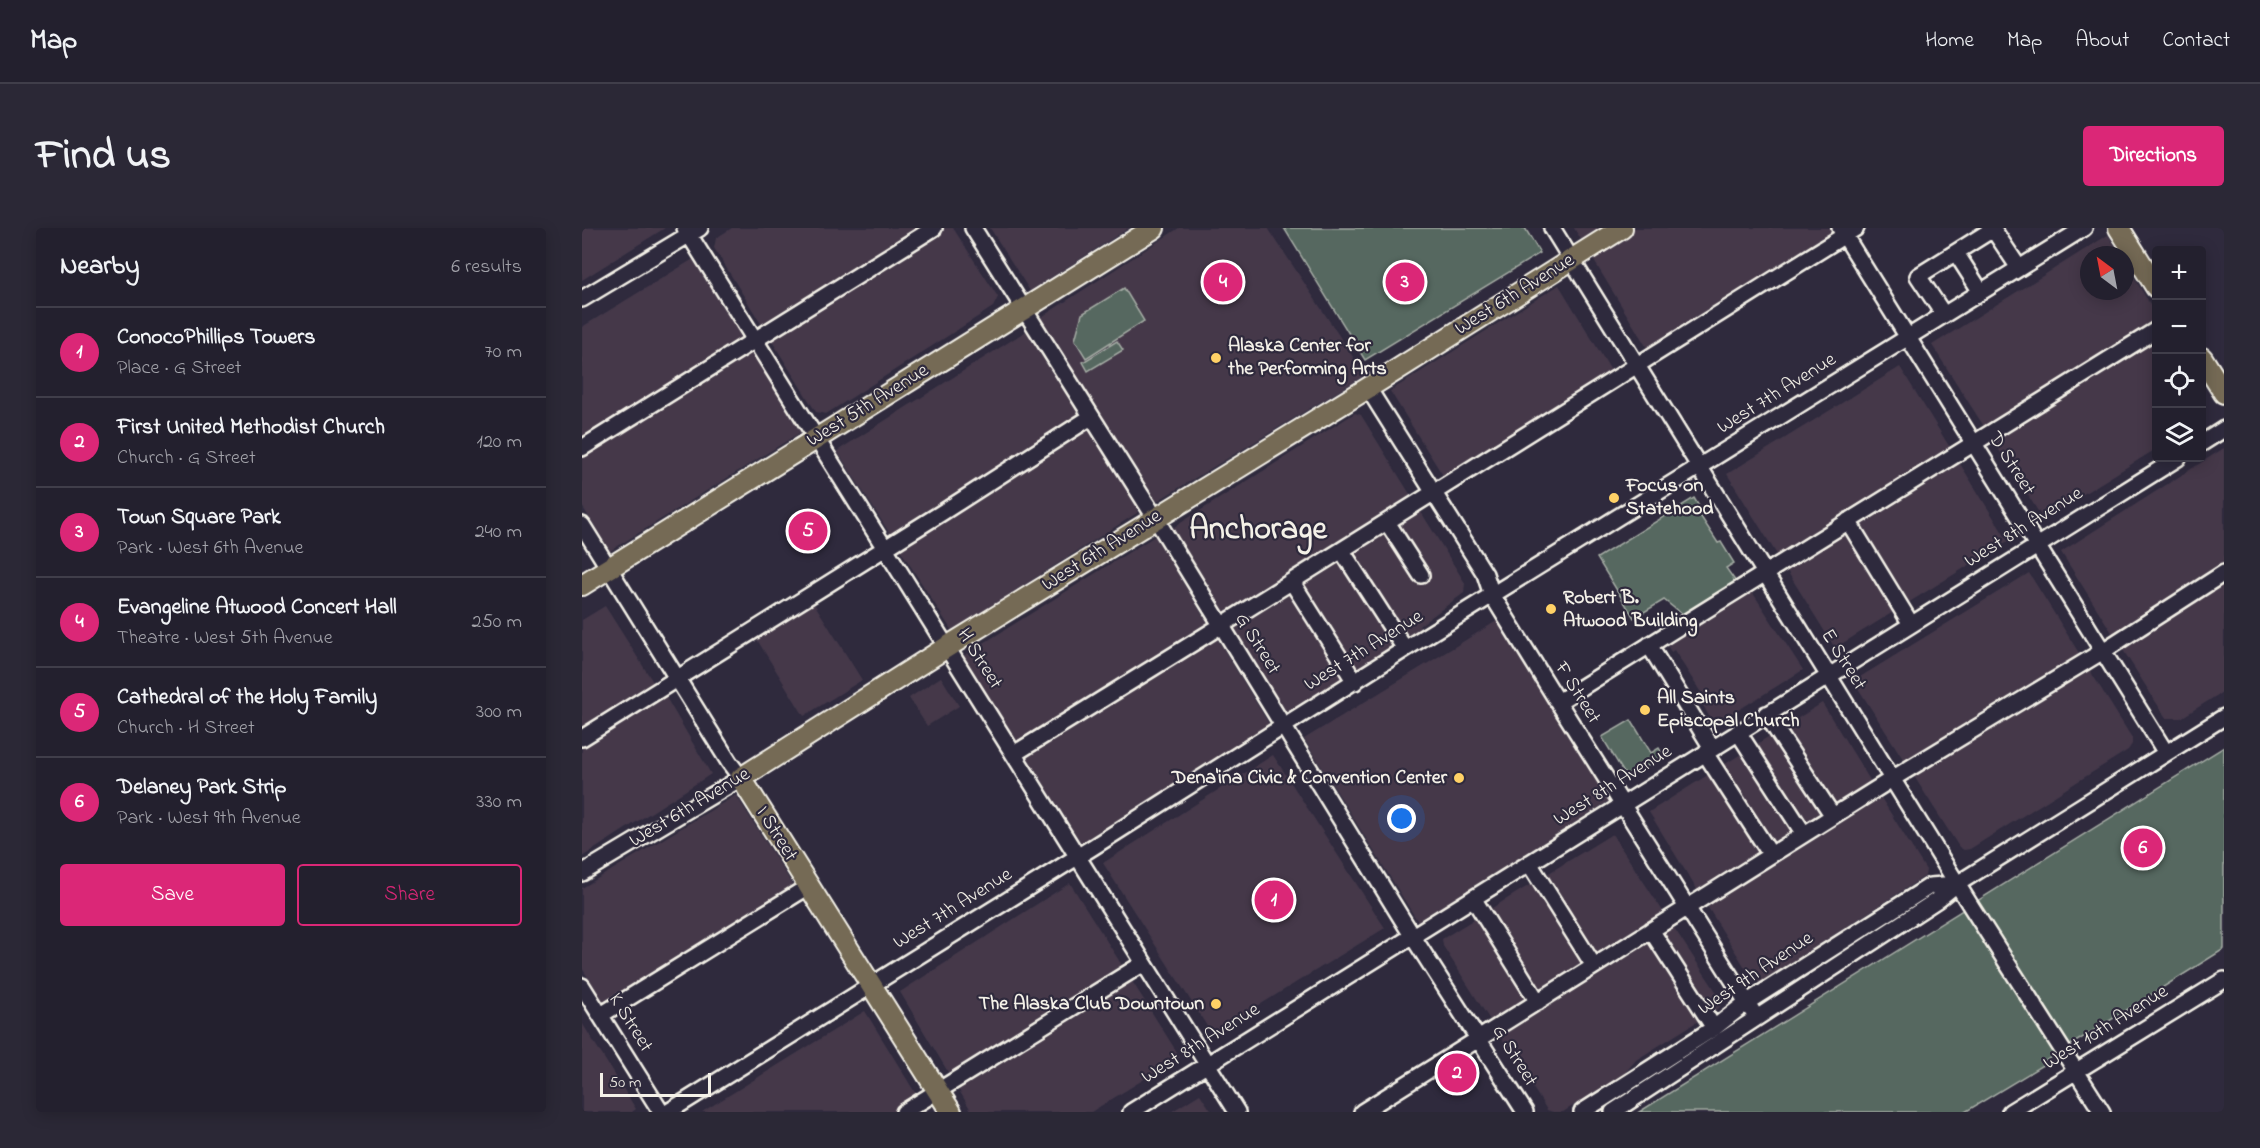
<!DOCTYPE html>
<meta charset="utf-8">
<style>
:root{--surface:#23202e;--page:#2b2836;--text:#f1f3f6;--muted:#a3a3aa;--line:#403e4a;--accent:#db2777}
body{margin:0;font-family:"Indie Flower",sans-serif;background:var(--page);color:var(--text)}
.controls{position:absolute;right:18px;top:18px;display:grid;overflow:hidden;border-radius:6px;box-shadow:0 3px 15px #0003}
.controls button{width:54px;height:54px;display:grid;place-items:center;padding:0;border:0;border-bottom:2px solid var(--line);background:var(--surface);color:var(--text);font:30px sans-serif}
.compass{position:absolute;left:1498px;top:18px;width:54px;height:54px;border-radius:50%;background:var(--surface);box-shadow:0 3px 15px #0003;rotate:328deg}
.scale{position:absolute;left:18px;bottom:15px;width:111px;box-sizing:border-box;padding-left:6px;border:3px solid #f4f1e8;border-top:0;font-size:16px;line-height:21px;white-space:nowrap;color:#f4f1e8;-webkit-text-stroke:4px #2f2a3d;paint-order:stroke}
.you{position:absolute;left:820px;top:591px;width:21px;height:21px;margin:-15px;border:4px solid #fff;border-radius:50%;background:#1a73e8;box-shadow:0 0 0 9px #1a73e833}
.badge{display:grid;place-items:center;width:39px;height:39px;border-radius:50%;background:var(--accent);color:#fff;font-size:20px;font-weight:700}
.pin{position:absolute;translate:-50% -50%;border:3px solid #fff;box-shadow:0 2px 6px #0006}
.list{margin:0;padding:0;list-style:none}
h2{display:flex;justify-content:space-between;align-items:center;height:78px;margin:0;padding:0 24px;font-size:26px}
h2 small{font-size:20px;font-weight:400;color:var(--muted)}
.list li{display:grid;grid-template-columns:39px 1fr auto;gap:18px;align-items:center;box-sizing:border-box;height:90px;padding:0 24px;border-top:2px solid var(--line)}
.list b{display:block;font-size:22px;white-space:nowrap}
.list p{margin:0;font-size:20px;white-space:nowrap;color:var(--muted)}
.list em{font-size:20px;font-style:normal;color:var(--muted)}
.actions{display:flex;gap:12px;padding:18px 24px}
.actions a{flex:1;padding:14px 0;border:2px solid var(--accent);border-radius:6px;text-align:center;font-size:21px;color:var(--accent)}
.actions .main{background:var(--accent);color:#fff}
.icon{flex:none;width:33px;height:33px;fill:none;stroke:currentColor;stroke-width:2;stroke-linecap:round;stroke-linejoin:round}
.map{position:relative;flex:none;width:1642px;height:884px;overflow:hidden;border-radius:6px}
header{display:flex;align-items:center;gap:36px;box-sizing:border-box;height:84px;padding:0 30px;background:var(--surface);border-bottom:2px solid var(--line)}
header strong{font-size:28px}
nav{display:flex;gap:33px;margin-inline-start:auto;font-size:21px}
.intro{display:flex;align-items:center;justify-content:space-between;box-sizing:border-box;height:144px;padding:0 36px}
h1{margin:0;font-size:42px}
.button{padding:15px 27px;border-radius:6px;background:var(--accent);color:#fff;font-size:21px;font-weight:700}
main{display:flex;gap:36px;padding:0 36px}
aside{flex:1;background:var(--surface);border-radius:6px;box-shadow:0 3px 15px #0003}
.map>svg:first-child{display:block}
.built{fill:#44394a}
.green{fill:#566861;stroke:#a5aca4;stroke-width:1.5}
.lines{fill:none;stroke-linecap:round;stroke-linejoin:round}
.minor-casing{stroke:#f4f1e8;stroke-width:20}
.major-casing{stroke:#f4f1e8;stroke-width:24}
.minor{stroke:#2f2a3d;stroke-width:15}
.major{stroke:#756b55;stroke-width:20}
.poi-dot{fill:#ffd166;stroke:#2f2a3d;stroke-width:2}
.labels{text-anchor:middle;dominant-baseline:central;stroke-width:4.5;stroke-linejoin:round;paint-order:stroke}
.street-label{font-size:20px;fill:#f4f1e8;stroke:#2f2a3d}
.poi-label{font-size:20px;font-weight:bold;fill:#f4f1e8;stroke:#2f2a3d;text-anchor:start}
.town-label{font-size:32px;font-weight:bold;fill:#f4f1e8;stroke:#2f2a3d}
</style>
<header>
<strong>Map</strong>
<nav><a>Home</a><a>Map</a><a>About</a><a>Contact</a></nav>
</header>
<div class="intro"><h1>Find us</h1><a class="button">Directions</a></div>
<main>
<aside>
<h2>Nearby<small>6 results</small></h2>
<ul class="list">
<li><span class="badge">1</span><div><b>ConocoPhillips Towers</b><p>Place · G Street</p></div><em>70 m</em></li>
<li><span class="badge">2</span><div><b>First United Methodist Church</b><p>Church · G Street</p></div><em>120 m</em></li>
<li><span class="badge">3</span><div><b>Town Square Park</b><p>Park · West 6th Avenue</p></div><em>240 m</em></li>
<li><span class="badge">4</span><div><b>Evangeline Atwood Concert Hall</b><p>Theatre · West 5th Avenue</p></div><em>250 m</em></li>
<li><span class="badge">5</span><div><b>Cathedral of the Holy Family</b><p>Church · H Street</p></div><em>300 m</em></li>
<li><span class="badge">6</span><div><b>Delaney Park Strip</b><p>Park · West 9th Avenue</p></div><em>330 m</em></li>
</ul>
<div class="actions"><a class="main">Save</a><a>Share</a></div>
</aside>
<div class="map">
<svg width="1642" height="884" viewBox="0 0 1642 884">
<rect width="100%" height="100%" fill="#2f2a3d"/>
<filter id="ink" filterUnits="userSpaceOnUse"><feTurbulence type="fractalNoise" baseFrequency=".0167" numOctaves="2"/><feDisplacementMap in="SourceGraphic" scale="12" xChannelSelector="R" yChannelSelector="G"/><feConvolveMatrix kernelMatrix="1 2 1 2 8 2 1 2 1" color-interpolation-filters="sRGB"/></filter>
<g filter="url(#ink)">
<path class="built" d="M 0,0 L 83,0 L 0,52 Z
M 150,0 L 371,0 L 416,69 L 411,79 L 244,186 L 234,184 L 132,20 L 134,10 Z
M 408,0 L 547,0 L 448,63 Z
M 597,0 L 686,0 L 783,147 L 572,275 L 458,90 Z
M 992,0 L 1275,0 L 1070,128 Z
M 1526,7 L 1539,27 L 1507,27 L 1507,63 L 1543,63 L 1543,34 L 1574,86 L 1574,221 L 1461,291 L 1350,117 Z
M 113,30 L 219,204 L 28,323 L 0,278 L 0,99 Z
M 977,57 L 1033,149 L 865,254 L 808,163 Z
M 444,103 L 555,279 L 555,285 L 370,403 L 255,223 Z
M 1318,139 L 1426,313 L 1253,420 L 1145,246 Z
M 773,185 L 779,187 L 883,355 L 882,365 L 837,398 L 840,403 L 703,489 L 589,301 Z
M 1642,220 L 1642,463 L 1599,490 L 1584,490 L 1479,324 Z
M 573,308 L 687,496 L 499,615 L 381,428 Z
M 1447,345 L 1550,510 L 1550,516 L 1546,522 L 1388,621 L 1382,622 L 1377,619 L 1274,457 L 1273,452 Z
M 1165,356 L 1221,442 L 1132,497 L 1119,474 L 1123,471 L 1092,422 L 1089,424 L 1080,409 Z
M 223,361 L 280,452 L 222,488 L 166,397 Z
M 23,378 L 73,457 L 0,504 L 0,392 Z
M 918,391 L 1027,573 L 836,694 L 722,511 Z
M 359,449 L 377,478 L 345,498 L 327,470 Z
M 82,466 L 129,546 L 0,629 L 0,517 Z
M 1240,475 L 1344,642 L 1343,648 L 1179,754 L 1172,754 L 1067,584 Z
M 691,527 L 803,700 L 630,806 L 521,635 Z
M 154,567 L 214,662 L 24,779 L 0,740 L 0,660 Z
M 1030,606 L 1139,771 L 1139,776 L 1137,780 L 1054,832 L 1042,846 L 981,884 L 971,884 L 965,882 L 861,718 L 860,711 Z
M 488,655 L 598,829 L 509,884 L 390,884 L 318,764 Z
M 283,783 L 345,884 L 120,884 Z
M 0,795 L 54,881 L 50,884 L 0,884 Z
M 618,866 L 630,884 L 589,884 Z"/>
<path class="green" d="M 702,0 L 943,0 L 958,25 L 783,132 Z
M 542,60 L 562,93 L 504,130 L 493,112 L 500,86 Z
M 535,113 L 541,122 L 506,143 L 501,134 Z
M 1112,270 L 1122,287 L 1119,289 L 1136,315 L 1139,314 L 1152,335 L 1144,340 L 1154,354 L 1101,387 L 1082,372 L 1052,390 L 1015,330 Z
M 1049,492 L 1069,525 L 1077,520 L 1082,528 L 1045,550 L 1020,509 Z
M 1642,519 L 1642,721 L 1463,833 L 1464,835 L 1383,884 L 1057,884 Z"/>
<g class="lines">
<g class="minor-casing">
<path id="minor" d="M 103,0 L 655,884
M 391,0 L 574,291 L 831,709 L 943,884
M 970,0 L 1390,680 L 1520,884
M 1258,0 L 1584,525
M 1374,25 L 1399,64
M 0,71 L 118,0
M 1362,87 L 1336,48 L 1411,1 L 1437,40
M 786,160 L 903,346 L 910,367 L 976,474 L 1174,789
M 1620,215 L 1642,201
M 0,220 L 352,0
M 1266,293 L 1329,396
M 805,294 L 839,347
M 0,297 L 147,534 L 159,550 L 0,645
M 760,323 L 823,421
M 710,354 L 773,454
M 1067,417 L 1130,520
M 976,474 L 1574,102
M 1184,486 L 1251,588
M 1156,504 L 1222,606
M 0,510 L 361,284 L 509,189
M 1123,525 L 1189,627
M 432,526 L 624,407 L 1274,0
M 947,635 L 1012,738
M 891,670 L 956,774
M 1069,702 L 1132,800
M 0,758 L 79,884
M 19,787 L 227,658
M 86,884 L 511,619 L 823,421 L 1502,0
M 322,884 L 562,735
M 549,884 L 1596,230
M 780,884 L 1310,551 L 1521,423 L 1642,345
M 1000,884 L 1132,800 L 1164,775 L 1348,658 L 1375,656
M 1031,884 L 1355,672 L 1375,656 L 1642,489
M 1428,884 L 1642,752"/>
</g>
<g class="major-casing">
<path id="major" d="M 1537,0 L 1574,59
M 1620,130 L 1642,165
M 0,357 L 572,0
M 369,884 L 159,550 L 365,419 L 786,160 L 1040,0"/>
</g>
<use href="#minor" class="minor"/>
<use href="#major" class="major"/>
</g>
</g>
<g class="poi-dot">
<circle cx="634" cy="130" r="6"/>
<circle cx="1032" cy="270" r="6"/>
<circle cx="969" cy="381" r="6"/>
<circle cx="1063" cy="482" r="6"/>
<circle cx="877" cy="550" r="6"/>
<circle cx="634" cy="776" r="6"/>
</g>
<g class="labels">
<g class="street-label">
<text transform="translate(933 67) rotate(-32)">West 6th Avenue</text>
<text transform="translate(1195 166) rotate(-32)">West 7th Avenue</text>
<text transform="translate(286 178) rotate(-32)">West 5th Avenue</text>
<text transform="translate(1429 236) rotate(58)">D Street</text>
<text transform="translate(1442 300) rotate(-32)">West 8th Avenue</text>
<text transform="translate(520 323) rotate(-32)">West 6th Avenue</text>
<text transform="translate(675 416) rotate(58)">G Street</text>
<text transform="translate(782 423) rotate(-32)">West 7th Avenue</text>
<text transform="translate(397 431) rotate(58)">H Street</text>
<text transform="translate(1261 432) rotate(58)">E Street</text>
<text transform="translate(995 465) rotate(58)">F Street</text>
<text transform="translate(1031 558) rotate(-32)">West 8th Avenue</text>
<text transform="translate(108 580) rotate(-31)">West 6th Avenue</text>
<text transform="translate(194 606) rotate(58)">I Street</text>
<text transform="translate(371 681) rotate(-32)">West 7th Avenue</text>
<text transform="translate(1174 746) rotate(-34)">West 9th Avenue</text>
<text transform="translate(48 795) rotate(58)">K Street</text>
<text transform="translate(1524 800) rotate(-32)">West 10th Avenue</text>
<text transform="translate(619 816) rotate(-32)">West 8th Avenue</text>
<text transform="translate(932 828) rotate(58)">G Street</text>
</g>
<g class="poi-label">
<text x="646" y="118">Alaska Center for<tspan x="646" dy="23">the Performing Arts</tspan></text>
<text x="1044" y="258">Focus on<tspan x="1044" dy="23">Statehood</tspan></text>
<text x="981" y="370">Robert B.<tspan x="981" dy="23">Atwood Building</tspan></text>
<text x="1075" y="470">All Saints<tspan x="1075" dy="23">Episcopal Church</tspan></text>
<text x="865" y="550" text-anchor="end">Dena'ina Civic &amp; Convention Center</text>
<text x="622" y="776" text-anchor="end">The Alaska Club Downtown</text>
</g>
<g class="town-label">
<text x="676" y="302">Anchorage</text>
</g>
</g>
</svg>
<div class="controls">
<button>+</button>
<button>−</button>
<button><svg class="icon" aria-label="locate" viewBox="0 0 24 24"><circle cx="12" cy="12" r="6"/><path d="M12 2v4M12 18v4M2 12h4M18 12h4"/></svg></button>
<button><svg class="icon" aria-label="layers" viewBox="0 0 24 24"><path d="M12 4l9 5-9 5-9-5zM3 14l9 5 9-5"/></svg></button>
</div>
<svg class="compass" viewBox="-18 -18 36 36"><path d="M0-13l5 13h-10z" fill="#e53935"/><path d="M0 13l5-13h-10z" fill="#a3a3aa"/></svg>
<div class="scale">50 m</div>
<div class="you"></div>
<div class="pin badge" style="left:692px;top:672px">1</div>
<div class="pin badge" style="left:875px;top:845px">2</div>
<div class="pin badge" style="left:823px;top:54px">3</div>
<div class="pin badge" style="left:641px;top:54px">4</div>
<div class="pin badge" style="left:226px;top:303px">5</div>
<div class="pin badge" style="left:1561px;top:620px">6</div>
</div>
</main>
